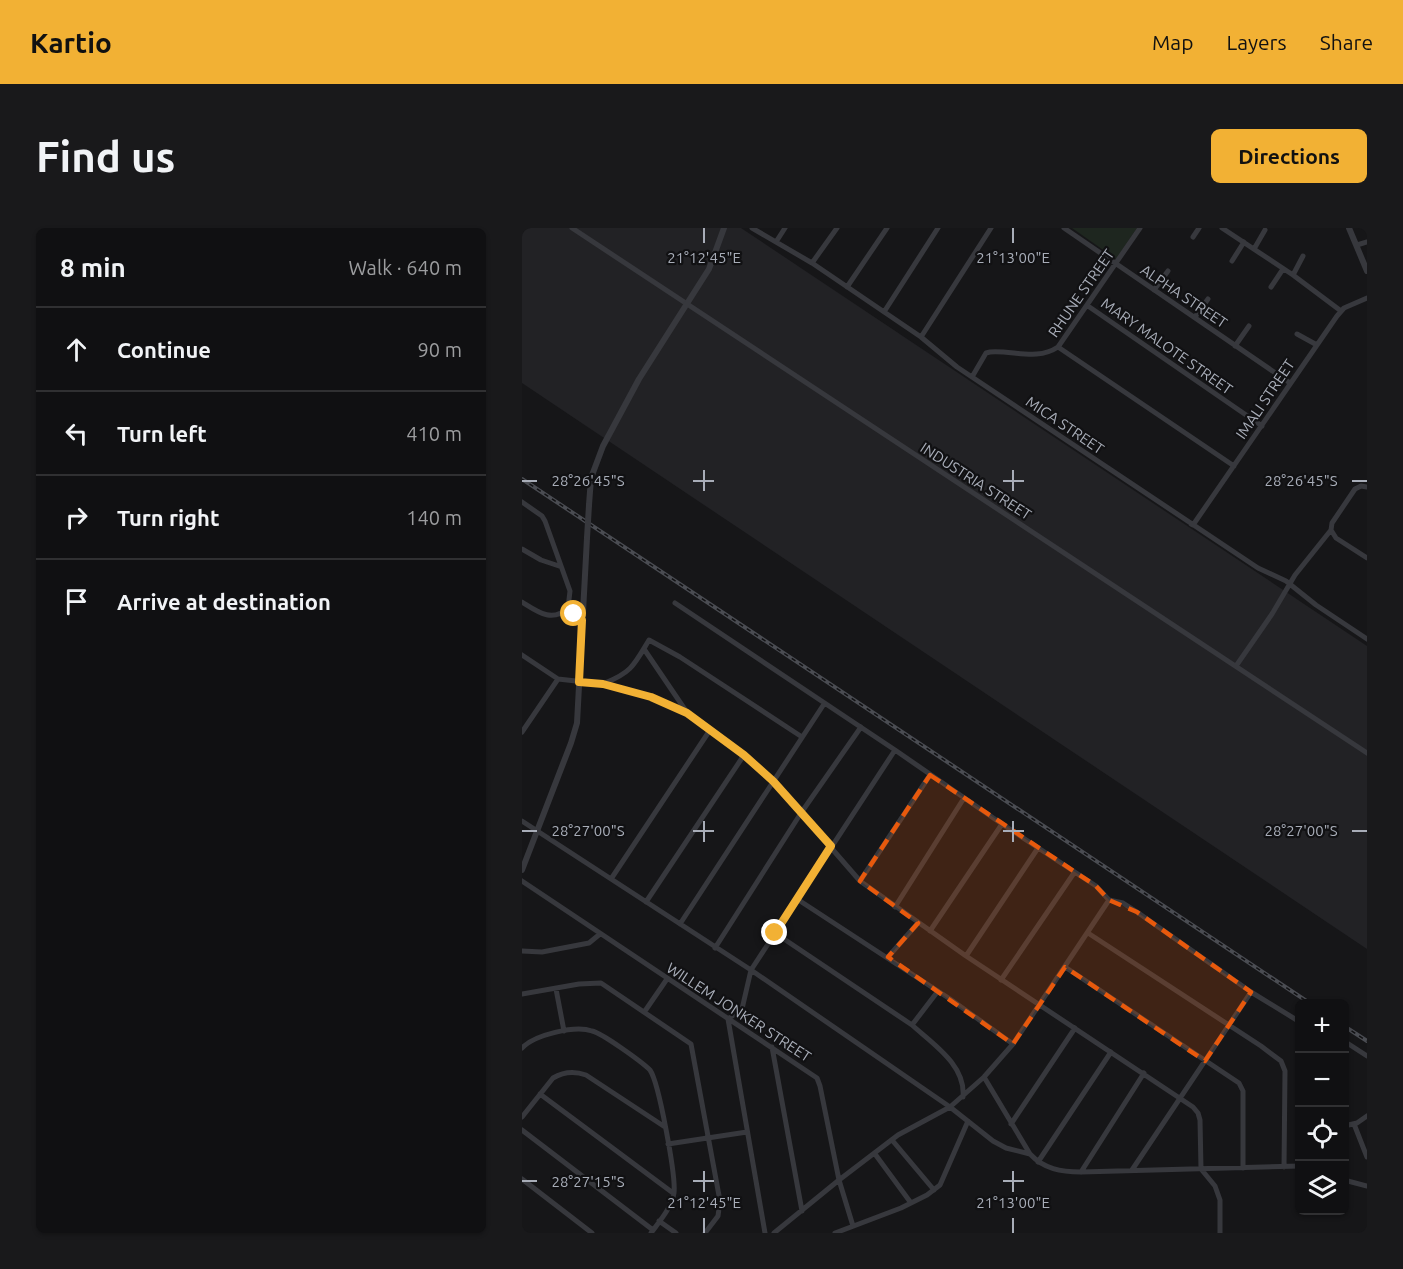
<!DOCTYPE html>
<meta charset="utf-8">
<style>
:root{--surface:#101012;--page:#19191b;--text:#f1f3f6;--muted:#9c9d9f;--line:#303032;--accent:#f2b134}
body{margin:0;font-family:Ubuntu,sans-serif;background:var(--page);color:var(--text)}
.controls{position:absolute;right:18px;bottom:18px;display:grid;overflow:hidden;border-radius:9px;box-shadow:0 2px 4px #0004}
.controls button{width:54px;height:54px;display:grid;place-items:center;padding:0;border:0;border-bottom:2px solid var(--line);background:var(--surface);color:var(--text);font:30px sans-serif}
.stop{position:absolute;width:18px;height:18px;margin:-14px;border:4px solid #f2b134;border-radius:50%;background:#fff}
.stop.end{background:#f2b134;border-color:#fff;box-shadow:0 2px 6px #0008}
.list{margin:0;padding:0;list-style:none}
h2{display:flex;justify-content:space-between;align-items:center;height:78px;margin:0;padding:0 24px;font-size:26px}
h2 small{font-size:20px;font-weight:400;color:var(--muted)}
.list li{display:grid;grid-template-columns:39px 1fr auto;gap:18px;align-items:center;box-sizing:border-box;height:84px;padding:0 24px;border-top:2px solid var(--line)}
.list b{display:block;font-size:22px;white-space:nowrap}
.list em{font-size:20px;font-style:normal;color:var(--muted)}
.icon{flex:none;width:33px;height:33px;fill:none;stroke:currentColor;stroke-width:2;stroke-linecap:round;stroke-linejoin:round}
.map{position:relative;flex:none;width:845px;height:1005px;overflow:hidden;border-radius:9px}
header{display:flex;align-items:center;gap:36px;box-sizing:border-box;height:84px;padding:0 30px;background:var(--accent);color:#111}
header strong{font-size:28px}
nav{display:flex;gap:33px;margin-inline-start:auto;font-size:21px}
.intro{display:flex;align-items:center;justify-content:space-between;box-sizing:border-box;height:144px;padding:0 36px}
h1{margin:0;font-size:42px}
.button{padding:15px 27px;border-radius:9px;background:var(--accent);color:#111;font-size:21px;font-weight:700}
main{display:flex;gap:36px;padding:0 36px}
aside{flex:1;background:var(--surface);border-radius:9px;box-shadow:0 2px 4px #0004}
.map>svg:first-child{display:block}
.built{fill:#222225}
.green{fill:#1e261f}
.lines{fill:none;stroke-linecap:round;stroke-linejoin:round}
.minor{stroke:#37383d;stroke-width:5}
.tertiary{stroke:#37383d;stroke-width:6}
.rail-casing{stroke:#4a4c52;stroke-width:4}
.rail{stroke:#111113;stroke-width:1.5;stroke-dasharray:4.5;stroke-linecap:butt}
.tertiary-bridge{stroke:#37383d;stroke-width:6}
.route{stroke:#f2b134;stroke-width:8}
.marked{fill:#e8590c;fill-opacity:0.2;stroke:#e8590c;stroke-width:4.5;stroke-dasharray:12 8;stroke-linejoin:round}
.ticks{fill:none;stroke:#a8adb8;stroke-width:2}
.labels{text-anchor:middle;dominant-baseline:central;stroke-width:4.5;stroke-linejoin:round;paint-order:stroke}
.street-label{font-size:15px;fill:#a8adb8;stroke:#111113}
.ticks-label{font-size:15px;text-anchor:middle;fill:#a8adb8;stroke:#111113;stroke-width:4.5;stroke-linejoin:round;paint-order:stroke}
</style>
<header>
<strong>Kartio</strong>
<nav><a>Map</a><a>Layers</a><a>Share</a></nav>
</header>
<div class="intro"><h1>Find us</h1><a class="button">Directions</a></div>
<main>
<aside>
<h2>8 min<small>Walk · 640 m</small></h2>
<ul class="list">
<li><svg class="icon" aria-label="ahead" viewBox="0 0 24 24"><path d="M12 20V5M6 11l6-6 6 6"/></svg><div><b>Continue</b></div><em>90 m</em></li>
<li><svg class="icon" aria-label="left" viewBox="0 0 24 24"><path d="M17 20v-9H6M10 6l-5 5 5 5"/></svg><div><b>Turn left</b></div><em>410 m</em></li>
<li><svg class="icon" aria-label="right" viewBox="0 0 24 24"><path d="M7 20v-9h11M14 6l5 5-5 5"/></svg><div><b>Turn right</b></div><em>140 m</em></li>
<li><svg class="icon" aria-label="arrive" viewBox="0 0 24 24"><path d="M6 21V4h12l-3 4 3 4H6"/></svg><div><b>Arrive at destination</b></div></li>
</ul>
</aside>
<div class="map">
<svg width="845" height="1005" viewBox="0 0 845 1005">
<rect width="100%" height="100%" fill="#161618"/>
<path class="built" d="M 0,0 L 219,0 L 845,418 L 845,721 L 0,155 Z"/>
<path class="green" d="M 550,0 L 615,0 L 594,31 Z"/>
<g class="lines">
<path class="minor" d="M 50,0 L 845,525
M 230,0 L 290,35 L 399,109 L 435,139 L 736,340 L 764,353 L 794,377 L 845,411
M 542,0 L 768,155
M 700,0 L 771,47 L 819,83
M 671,9 L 677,0
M 254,14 L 263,0
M 835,17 L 845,14
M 732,21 L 743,2
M 710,33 L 722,14
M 290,35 L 315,0
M 771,47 L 781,28
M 325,59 L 365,0
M 749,59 L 761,41
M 632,62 L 646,43
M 566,78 L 740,198
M 362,84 L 416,0
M 673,89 L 686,71
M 775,106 L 795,117
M 399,109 L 469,0
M 713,118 L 727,98
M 536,119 L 712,238
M 450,149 L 464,125 L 468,124 C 491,122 515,133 536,119 L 618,0
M 845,259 L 839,258 L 833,261 L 810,295 L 809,302 L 814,310 L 845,330
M 0,274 L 20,288 L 23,293 L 48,363 L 46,380 L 60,392
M 669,296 L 671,297 L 815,88 L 822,80 L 845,70
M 0,321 L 19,332 L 37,338
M 0,374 C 16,384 30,395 46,380
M 153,375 L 373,522 L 229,742 L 220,781 L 206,791 L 243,1005
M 122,421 L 164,483
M 0,427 L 36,451 L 81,456 L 129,469 L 165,485 L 222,527 L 251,553 L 338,653 L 444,728 L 671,879 L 676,885 L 678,892 L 679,941 L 693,958 L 698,972 L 698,1005
M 714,438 L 750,386 L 773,347 L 809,302
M 83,455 C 110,444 112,437 127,412 L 158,429 L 280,509
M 0,504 L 36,451
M 373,522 L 480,596 L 574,658 L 587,672 L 601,675 L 615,684 L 729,764 L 778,794
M 0,593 L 229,742 L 428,879 L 471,913 L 484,920 L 508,926
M 89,651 L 188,502
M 0,653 L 295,850 L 298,858 L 317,952 L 331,998
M 338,653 L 408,547
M 275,671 L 428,771 L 491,816
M 124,674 L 222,527
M 373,679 L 442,570
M 158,696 L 302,476
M 408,703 L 480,596
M 253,705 L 390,797 L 416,763
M 566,705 L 739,818 L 759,833 L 763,843 L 762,939
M 193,720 L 279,585 L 339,499
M 0,723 L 20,724 L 67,715 L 78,706
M 444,728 L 516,620
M 366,729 L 396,695
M 543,739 L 717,855 L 721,863 L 721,940
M 479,752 L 552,645
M 34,761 L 42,803
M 0,766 L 57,756 L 79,755 L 169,816 L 198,973 L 196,988 L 183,1005
M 123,783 L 145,751
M 390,797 C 411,816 444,837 441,869
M 822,813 L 845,828
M 250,819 L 280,983
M 0,820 C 12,807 53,797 70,803 C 80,805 120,834 128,842 C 137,855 154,948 152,965 C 150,979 137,994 129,1005
M 462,849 L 508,926 C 522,941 539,944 559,944 L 778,938
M 18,866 L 151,965
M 0,889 L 31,850 C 41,844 53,843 64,847 L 143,899
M 489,896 L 553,800
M 832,896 L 845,929
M 822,898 L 835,895 L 845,888
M 0,902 L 131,1002
M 370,912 L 412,962
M 146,916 L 225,904
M 353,926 L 389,975
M 516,934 L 589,824
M 610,942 L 729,764
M 559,944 L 622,845
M 0,951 L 70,1005
M 822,952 L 845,958
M 137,993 L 154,1005
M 252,1005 L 317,952 L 376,907 L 428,879 L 462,849 L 491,816 L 587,672
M 313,1005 L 379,980 L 405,967 L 418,957 L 446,893"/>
<path class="tertiary" d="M 827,0 L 845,43
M 67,277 L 69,250 L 81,218 L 117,151 L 187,41 L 202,0
M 0,642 L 49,515 L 55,495 L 65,310"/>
<g class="rail-casing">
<path id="rail" d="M 0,251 L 789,776
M 822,798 L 845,813"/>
</g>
<use href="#rail" class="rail"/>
<path class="tertiary-bridge" d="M 65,310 L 67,277"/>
</g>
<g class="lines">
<path class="route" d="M 52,386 L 60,392 L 57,454 L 81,456 L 129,469 L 165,485 L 222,527 L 251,553 L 309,618 L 253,705"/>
</g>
<path class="marked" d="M 408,547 L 574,658 L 587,672 L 615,684 L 729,764 L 683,833 L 543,739 L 491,816 L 366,729 L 396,695 L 338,653 Z"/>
<path class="ticks" d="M 182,0 L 182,15M 491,0 L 491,15M 182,242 L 182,263M 491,242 L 491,263M 0,253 L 15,253M 171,253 L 192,253M 481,253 L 502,253M 830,253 L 845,253M 182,593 L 182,614M 491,593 L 491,614M 0,603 L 15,603M 171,603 L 192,603M 481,603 L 502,603M 830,603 L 845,603M 182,943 L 182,964M 491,943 L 491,964M 0,953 L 15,953M 171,953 L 192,953M 481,953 L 502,953M 182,990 L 182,1005M 491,990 L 491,1005"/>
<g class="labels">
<g class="street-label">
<text transform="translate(559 65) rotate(-55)">RHUNE STREET</text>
<text transform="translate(662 68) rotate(34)">ALPHA STREET</text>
<text transform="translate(645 118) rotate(35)">MARY MALOTE STREET</text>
<text transform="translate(743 171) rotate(-56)">IMALI STREET</text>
<text transform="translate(543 197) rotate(34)">MICA STREET</text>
<text transform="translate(454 253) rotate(33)">INDUSTRIA STREET</text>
<text transform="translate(217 784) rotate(33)">WILLEM JONKER STREET</text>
</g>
</g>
<g class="ticks-label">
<text x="182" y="35">21°12'45"E</text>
<text x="491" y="35">21°13'00"E</text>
<text x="66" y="258">28°26'45"S</text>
<text x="779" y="258">28°26'45"S</text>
<text x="66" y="608">28°27'00"S</text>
<text x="779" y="608">28°27'00"S</text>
<text x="66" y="959">28°27'15"S</text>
<text x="182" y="980">21°12'45"E</text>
<text x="491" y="980">21°13'00"E</text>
</g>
</svg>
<div class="controls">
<button>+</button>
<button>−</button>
<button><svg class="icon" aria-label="locate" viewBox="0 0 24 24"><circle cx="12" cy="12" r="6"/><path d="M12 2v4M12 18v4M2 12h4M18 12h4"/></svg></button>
<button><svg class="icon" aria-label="layers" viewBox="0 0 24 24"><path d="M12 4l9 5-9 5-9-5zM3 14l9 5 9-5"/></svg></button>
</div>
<div class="stop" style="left:52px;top:386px"></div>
<div class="stop end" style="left:253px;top:705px"></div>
</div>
</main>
